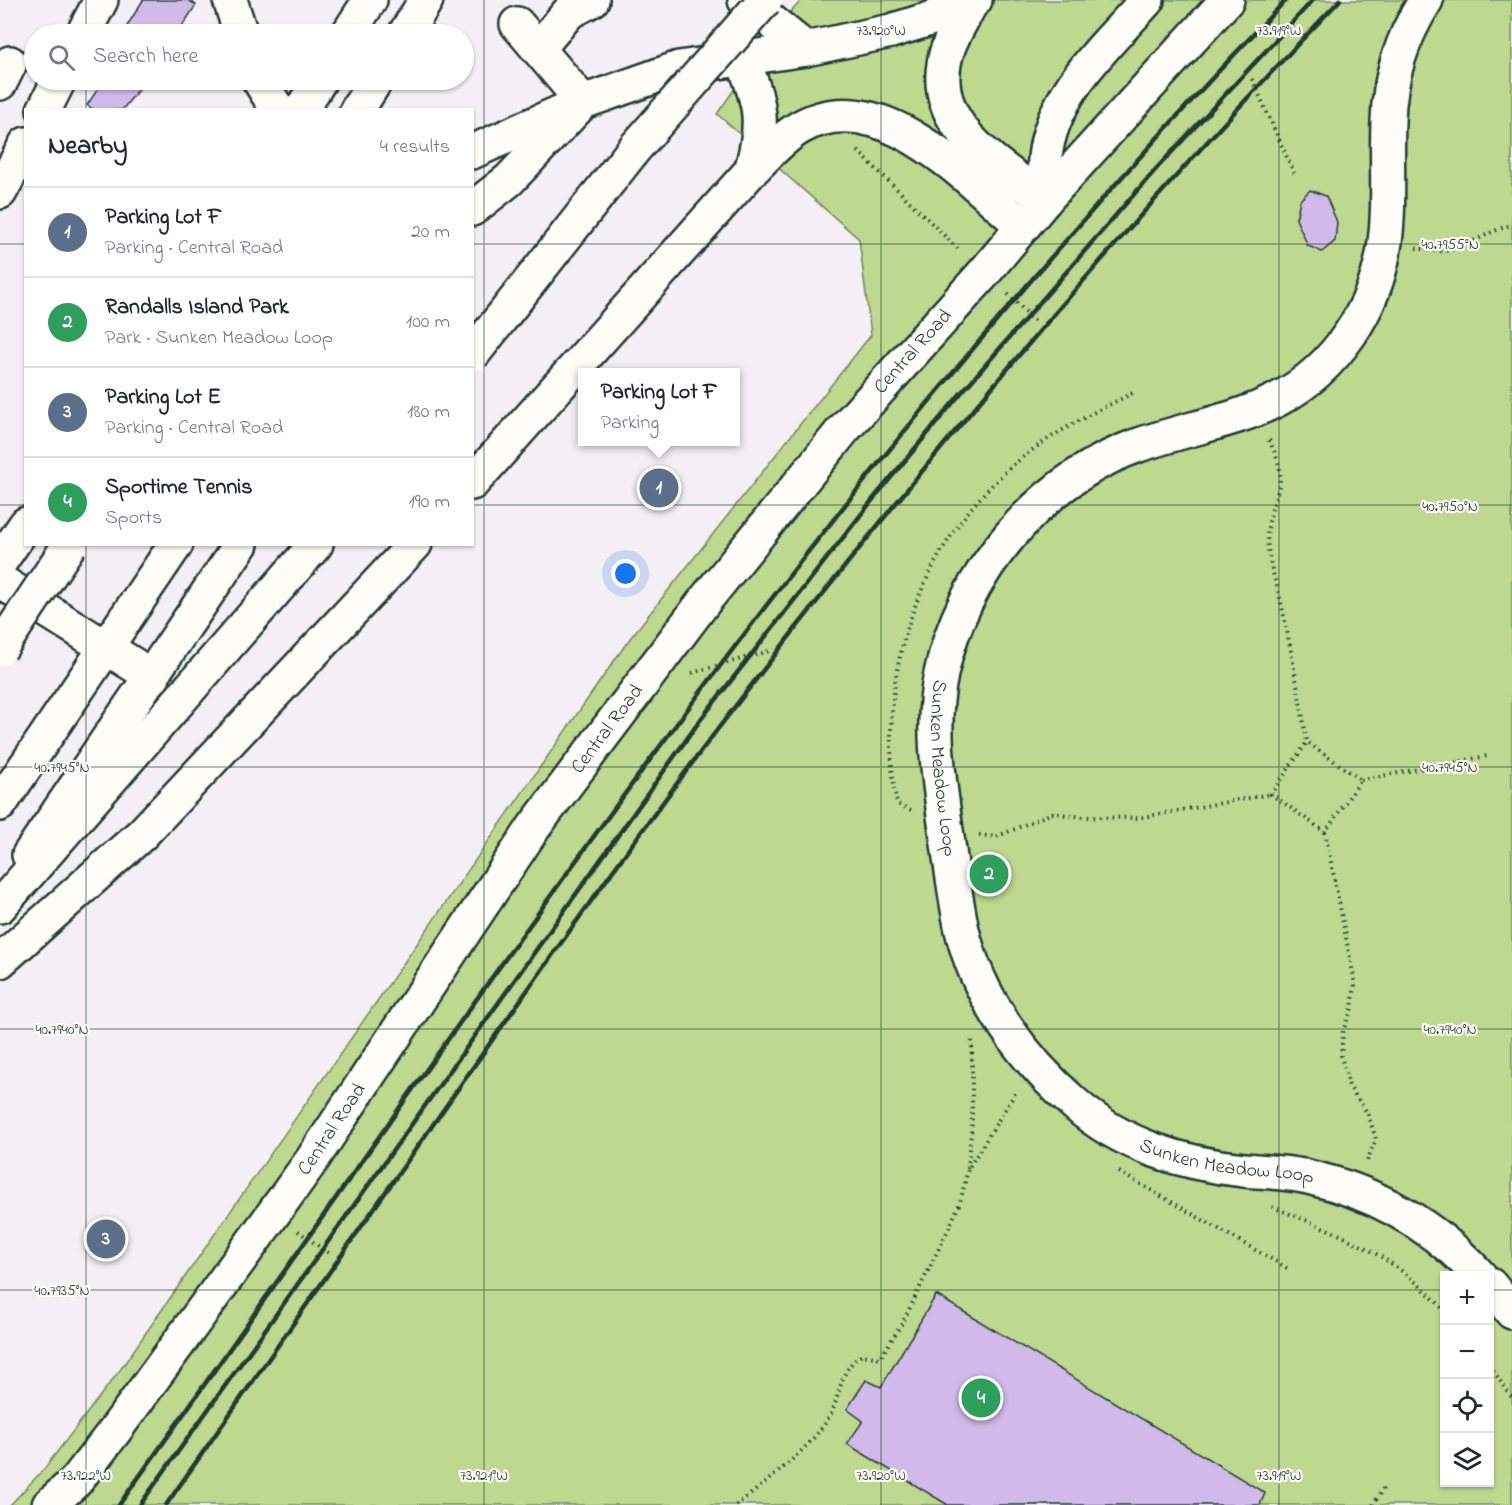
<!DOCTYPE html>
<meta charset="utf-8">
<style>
:root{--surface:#fff;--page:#f6f6f7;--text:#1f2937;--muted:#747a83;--line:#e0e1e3;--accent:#1f3d34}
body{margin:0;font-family:"Indie Flower",sans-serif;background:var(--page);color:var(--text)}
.controls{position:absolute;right:18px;bottom:18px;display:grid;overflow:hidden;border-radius:0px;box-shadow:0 2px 4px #0004}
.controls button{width:54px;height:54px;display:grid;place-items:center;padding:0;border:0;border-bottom:2px solid var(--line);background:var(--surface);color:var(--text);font:30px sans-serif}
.you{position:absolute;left:626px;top:574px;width:21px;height:21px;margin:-15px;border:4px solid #fff;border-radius:50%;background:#1a73e8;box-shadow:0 0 0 9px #1a73e833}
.badge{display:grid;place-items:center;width:39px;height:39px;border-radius:50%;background:var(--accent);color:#fff;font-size:20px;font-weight:700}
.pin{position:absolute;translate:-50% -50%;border:3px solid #fff;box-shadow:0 2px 6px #0006}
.popup{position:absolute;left:578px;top:368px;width:162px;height:78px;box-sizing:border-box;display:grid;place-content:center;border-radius:0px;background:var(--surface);filter:drop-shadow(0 2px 4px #0005);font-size:20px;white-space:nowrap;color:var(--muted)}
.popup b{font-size:22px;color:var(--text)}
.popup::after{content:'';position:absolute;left:50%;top:100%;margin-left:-12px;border:12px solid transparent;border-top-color:var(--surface)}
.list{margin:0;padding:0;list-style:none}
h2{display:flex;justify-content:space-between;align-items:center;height:78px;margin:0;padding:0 24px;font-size:26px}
h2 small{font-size:20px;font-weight:400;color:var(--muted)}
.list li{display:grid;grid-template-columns:39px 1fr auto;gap:18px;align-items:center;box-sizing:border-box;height:90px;padding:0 24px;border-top:2px solid var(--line)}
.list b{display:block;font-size:22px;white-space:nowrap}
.list p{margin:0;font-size:20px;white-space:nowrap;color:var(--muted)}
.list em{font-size:20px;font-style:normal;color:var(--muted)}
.icon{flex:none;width:33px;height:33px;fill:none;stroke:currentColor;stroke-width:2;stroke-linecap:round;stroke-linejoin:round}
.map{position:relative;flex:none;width:1512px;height:1505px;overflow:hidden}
.search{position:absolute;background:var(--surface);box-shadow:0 2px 4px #0004;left:24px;top:24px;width:450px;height:66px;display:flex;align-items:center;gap:15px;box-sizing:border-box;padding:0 21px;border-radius:33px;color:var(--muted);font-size:22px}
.panel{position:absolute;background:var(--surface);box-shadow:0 2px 4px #0004;left:24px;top:108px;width:450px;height:438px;border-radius:0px}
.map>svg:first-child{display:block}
.green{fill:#bed88f;stroke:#6e8a62;stroke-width:1.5;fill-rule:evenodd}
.building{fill:#d1baea;stroke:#1f3d34;stroke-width:1.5}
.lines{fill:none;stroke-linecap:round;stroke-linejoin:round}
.minor-casing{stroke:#1f3d34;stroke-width:38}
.highway-casing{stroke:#1f3d34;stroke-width:38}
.path{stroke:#1f3d34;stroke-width:4;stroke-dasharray:1.5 4.5;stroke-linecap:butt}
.minor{stroke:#fdfcf7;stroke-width:33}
.highway{stroke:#fdfcf7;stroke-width:33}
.rail{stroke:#1f3d34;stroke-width:4.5}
.highway-bridge-casing{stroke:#1f3d34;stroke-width:38;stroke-linecap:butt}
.highway-bridge{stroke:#fdfcf7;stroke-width:33}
.ticks{fill:none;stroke:#1f3d34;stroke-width:1.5;stroke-opacity:0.45}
.labels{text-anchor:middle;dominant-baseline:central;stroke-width:4.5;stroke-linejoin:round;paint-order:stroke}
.street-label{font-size:20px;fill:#1f3d34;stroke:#fdfcf7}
.ticks-label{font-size:15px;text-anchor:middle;fill:#1f3d34;stroke:#fdfcf7;stroke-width:4.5;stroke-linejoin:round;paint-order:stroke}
</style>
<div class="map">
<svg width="1512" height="1505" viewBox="0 0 1512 1505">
<rect width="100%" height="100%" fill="#f4eff4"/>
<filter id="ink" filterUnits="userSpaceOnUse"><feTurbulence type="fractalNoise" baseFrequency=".0167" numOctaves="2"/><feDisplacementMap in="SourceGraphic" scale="12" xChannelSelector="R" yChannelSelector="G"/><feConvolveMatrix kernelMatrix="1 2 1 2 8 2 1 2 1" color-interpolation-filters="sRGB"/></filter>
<g filter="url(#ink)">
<path class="green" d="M 802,0 L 1512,0 L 1512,1505 L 10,1505 L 44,1469 L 120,1370 L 628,641 L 871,335 L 859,239 L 717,114 L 783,20 ZM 1444,1276 L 1490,1276 L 1490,1482 L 1444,1482 Z"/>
<path class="building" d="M 143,0 L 188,0 L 196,5 L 177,34 L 140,34 L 127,26 Z
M 104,80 L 146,80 L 122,110 L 94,110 L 87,105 Z
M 1310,190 L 1326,196 L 1337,222 L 1335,241 L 1322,252 L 1308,246 L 1296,219 L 1300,200 Z
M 936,1295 L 1265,1493 L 1260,1505 L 948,1505 L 847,1444 L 863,1421 L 847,1409 L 866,1380 L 881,1387 Z"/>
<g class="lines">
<g class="minor-casing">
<g id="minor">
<path d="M 745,0 L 806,49"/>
<path id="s1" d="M 1426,0 C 1403,36 1389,78 1388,121 C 1385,202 1399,261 1350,334 C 1292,418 1222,416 1136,446 C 1039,481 962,574 941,674 C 930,725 939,779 946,830 C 951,863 955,897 962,930 C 978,998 1023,1059 1075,1104 C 1121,1145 1184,1164 1244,1170 C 1265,1172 1287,1172 1308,1177 C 1375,1192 1434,1226 1480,1276"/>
<path d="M 972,1 C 962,21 947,42 944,64 C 933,130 1001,165 1045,200"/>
<path d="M 538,49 L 569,12 L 592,0"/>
<path d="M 0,83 L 10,63"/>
<path d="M 472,152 L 583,102 L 517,24"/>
<path d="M 472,209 L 509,180 L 583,102 L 679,68 L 806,49 L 891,31 L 933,18 L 975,0"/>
<path d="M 0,581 L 153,677"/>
<path d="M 0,804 L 176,544"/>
<path d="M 29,855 L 241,544"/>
<path d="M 1490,1285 L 1512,1312"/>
<path id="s2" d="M 49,1505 L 76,1481 L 113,1433 L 273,1214 L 312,1160 L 534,827 L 706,599 L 843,430 L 984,273 L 1045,200 L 1227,0"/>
</g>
</g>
<g class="highway-casing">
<path id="highway" d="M 230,0 L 241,34
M 83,34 L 101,0
M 348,34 L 370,0
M 405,34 L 426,0
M 742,58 C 761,104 765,123 751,171
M 259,80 L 278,110
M 44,110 L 59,80
M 301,110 L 320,80
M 357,110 L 376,80
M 0,192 L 26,144
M 1045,200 C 1045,187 1044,172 1045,158 C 1051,94 1106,46 1147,0
M 472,483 L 751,171 C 766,156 781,139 799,128 C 880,81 966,179 1023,226
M 0,562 L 26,524
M 0,906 L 316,544
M 0,961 L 142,834 L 415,544"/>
</g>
<path class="path" d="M 1252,79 L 1294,173
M 858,151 L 960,251
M 1416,248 C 1425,249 1436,252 1445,251 C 1468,248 1489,230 1512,225
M 1008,294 L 1035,321
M 1269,440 C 1291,483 1275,486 1268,527 C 1264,553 1277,582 1282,607 C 1292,652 1299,697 1307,742 L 1361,780 L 1325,832 L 1271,794 L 1307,742
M 692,673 L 769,651
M 1361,780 L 1487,756
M 911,810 L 897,804 C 874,680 917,549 1012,466 C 1048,435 1090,414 1133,393
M 1325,832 L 1355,983 L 1352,1008 L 1343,1031 L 1341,1056 L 1349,1086 L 1368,1114 L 1376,1139 L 1367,1161
M 979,835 L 996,837 L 1052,813 L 1084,817 L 1138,818 L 1271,794
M 968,1168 L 972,1120 L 972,1037
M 1119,1172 L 1287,1268
M 1272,1207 C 1340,1233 1395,1255 1444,1310
M 298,1231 L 331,1255
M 1490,1366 L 1512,1398
M 736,1505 C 765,1484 809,1449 828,1419 C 842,1397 837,1370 862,1355 L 880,1358 L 903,1322 L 947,1232 L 960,1203 L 968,1169 L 1016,1092
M 1373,1505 L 1384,1487"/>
<use href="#minor" class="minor"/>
<use href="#highway" class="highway"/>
<path class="rail" d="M 119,1505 C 308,1240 492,971 687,710 C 872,462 1072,223 1286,0
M 140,1505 L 701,719 L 874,498 L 961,393 L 1156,169 L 1313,0
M 166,1505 C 261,1369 357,1233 453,1096 C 539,973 626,850 717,730 C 911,476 1118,231 1340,0"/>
<g class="highway-bridge-casing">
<path id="highway-bridge" d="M 472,355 L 635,148 L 765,0
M 0,649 L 70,544"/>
</g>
<use href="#highway-bridge" class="highway-bridge"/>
</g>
</g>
<path class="ticks" d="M 86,0 L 86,34M 484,0 L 484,1505M 881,0 L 881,1505M 1279,0 L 1279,1505M 86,80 L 86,110M 0,244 L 26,244M 472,244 L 1512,244M 0,505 L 26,505M 472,505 L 1512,505M 86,544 L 86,1505M 0,767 L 1512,767M 0,1029 L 1512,1029M 0,1290 L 1444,1290M 1490,1290 L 1512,1290"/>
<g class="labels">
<g class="street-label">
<text stroke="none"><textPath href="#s2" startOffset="1443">Central Road</textPath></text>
<text stroke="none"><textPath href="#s2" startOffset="957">Central Road</textPath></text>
<text stroke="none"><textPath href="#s1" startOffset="1004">Sunken Meadow Loop</textPath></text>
<text stroke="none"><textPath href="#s2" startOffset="471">Central Road</textPath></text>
<text stroke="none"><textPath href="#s1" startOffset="1544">Sunken Meadow Loop</textPath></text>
</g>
</g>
<g class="ticks-label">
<text x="881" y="35">73.920°W</text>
<text x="1279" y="35">73.919°W</text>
<text x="1450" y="249">40.7955°N</text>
<text x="1450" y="511">40.7950°N</text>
<text x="62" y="772">40.7945°N</text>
<text x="1450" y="772">40.7945°N</text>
<text x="62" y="1034">40.7940°N</text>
<text x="1450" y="1034">40.7940°N</text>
<text x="62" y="1295">40.7935°N</text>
<text x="86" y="1480">73.922°W</text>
<text x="484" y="1480">73.921°W</text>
<text x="881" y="1480">73.920°W</text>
<text x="1279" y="1480">73.919°W</text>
</g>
</svg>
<div class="controls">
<button>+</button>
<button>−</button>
<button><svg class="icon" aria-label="locate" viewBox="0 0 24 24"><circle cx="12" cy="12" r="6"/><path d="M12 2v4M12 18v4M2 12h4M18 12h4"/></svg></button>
<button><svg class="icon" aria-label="layers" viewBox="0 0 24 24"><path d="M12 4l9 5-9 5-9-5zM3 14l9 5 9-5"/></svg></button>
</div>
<div class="you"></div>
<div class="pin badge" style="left:659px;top:488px;background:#5c6f8a">1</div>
<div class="popup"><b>Parking Lot F</b>Parking</div>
<div class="pin badge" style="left:989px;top:874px;background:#2e9e5b">2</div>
<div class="pin badge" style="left:106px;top:1239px;background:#5c6f8a">3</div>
<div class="pin badge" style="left:981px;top:1398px;background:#2e9e5b">4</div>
<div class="search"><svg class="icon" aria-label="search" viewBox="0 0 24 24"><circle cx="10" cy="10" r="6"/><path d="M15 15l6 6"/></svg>Search here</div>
<section class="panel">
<h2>Nearby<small>4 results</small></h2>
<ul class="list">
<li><span class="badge" style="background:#5c6f8a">1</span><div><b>Parking Lot F</b><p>Parking · Central Road</p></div><em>20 m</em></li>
<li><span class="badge" style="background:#2e9e5b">2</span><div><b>Randalls Island Park</b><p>Park · Sunken Meadow Loop</p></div><em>100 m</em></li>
<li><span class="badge" style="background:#5c6f8a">3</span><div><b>Parking Lot E</b><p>Parking · Central Road</p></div><em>180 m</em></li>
<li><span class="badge" style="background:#2e9e5b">4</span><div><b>Sportime Tennis</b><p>Sports</p></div><em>190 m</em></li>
</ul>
</section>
</div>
